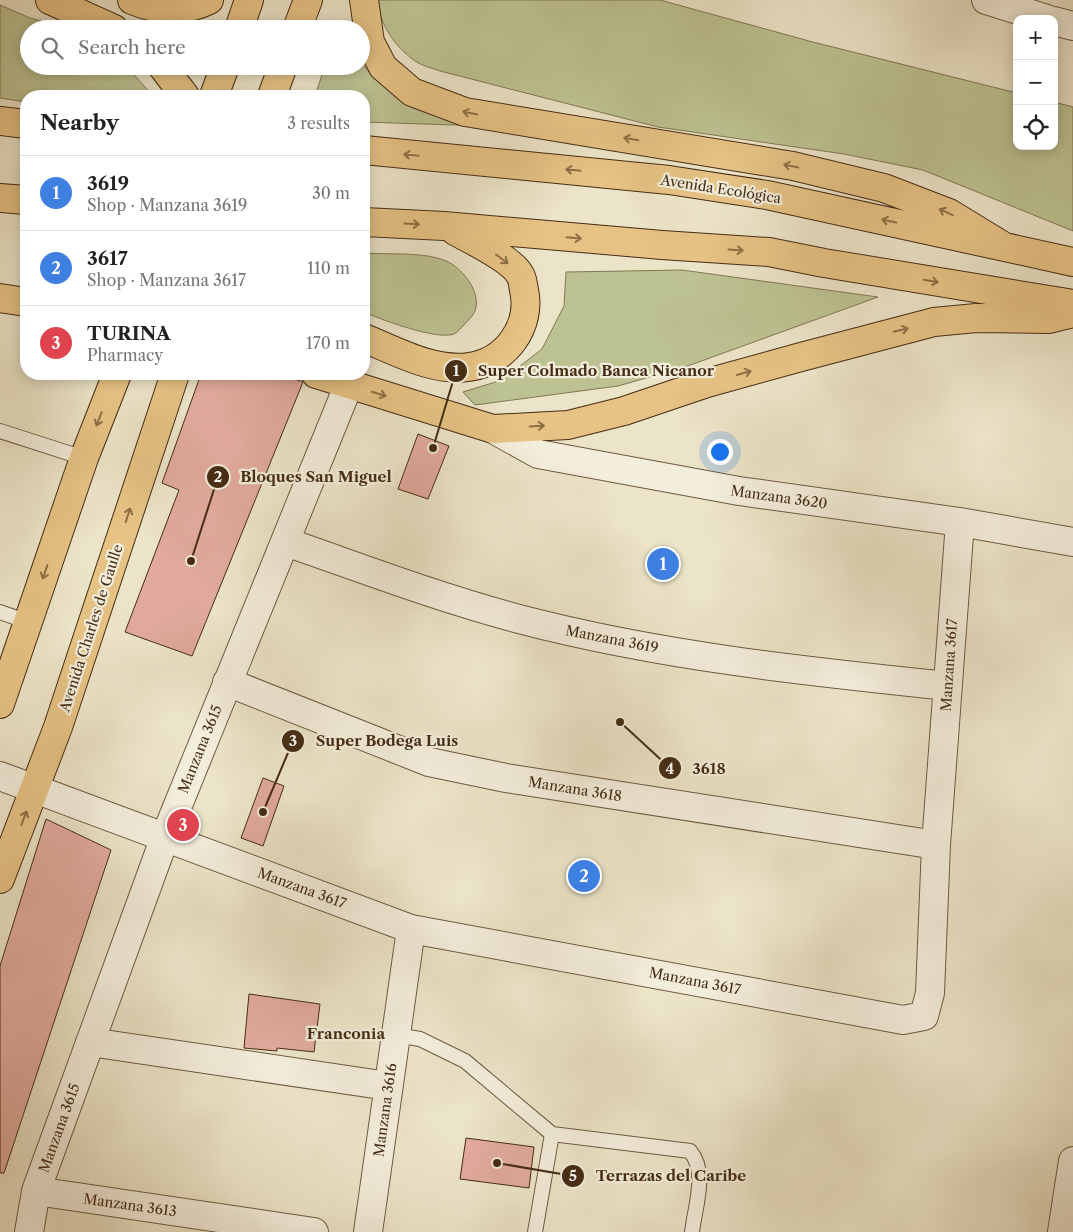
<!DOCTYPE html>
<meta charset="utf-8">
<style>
:root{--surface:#fff;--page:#f6f6f6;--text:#222;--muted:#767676;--line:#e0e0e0;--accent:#1a73e8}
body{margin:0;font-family:"Libre Caslon Text",serif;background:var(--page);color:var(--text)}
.controls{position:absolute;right:15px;top:15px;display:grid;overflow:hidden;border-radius:10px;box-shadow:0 2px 12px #0003}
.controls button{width:45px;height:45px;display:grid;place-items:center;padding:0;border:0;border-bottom:1px solid var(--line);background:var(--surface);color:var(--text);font:25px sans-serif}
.you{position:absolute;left:719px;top:451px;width:18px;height:18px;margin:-12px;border:4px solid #fff;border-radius:50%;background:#1a73e8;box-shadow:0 0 0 8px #1a73e833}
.badge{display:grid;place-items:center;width:32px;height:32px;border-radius:50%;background:var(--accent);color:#fff;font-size:16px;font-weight:700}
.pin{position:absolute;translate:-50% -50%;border:2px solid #fff;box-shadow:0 1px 5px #0006}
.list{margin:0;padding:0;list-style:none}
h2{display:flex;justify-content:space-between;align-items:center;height:65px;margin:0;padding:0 20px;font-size:21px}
h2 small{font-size:16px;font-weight:400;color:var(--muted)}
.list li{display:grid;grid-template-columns:32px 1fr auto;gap:15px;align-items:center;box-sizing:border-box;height:75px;padding:0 20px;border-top:1px solid var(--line)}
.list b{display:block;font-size:19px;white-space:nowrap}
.list p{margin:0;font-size:16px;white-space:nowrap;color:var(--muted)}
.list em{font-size:16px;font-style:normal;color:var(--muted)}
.icon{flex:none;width:28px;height:28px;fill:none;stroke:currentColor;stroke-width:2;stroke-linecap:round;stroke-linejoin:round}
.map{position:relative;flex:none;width:1073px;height:1232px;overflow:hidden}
.search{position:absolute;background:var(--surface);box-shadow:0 2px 12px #0003;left:20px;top:20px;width:350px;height:55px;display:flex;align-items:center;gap:12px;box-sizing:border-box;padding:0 18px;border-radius:28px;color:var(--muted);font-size:19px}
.panel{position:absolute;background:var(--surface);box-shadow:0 2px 12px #0003;left:20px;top:90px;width:350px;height:290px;border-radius:20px}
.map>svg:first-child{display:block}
.green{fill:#bdc292;stroke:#817753}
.building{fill:#e1aa9d;stroke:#452c14}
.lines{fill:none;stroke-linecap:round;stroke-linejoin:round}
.lane-casing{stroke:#6f5a41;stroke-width:16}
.street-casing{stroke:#6f5a41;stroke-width:30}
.primary-casing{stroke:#452c14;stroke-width:30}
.lane{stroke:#f3eddb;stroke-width:14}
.street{stroke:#f3eddb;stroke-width:28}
.primary{stroke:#e6c284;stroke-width:28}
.oneway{stroke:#8d7046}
.labels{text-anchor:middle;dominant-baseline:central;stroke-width:4.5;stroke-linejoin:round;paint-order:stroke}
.street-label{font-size:14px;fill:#452c14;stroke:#f3eddb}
.neighbourhood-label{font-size:15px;font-weight:bold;fill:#452c14;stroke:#f3eddb}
.leader{fill:none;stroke:#452c14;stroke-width:2}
.callout-dot{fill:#452c14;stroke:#f3eddb;stroke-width:2}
.mark-label{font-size:15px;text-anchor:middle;font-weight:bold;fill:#fff}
.callout-label{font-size:15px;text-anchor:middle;font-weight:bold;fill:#452c14;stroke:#f3eddb;stroke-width:4.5;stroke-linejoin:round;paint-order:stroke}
</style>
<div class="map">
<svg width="1073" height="1232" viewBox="0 0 1073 1232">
<rect width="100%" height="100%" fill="#ece4c8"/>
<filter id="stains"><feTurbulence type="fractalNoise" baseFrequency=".004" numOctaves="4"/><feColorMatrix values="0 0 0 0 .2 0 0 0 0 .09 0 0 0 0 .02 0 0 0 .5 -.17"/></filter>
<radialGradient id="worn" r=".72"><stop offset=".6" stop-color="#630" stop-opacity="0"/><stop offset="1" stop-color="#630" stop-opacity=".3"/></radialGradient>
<path class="green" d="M 376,0 L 660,0 L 809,41 L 1017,93 L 1017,146 L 1054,146 L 1054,102 L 1073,107 L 1073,231 L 923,170 L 844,154 L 658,127 L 440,71 C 432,68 422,66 415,61 C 394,46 381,25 376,0 Z
M 0,5 L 30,18 L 70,29 L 29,29 L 29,66 L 126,66 L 153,96 L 26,96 L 26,102 L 0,98 Z
M 361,61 C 391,111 462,115 514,127 L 364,122 L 364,96 L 315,96 L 325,66 L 361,66 Z
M 364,253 C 389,255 429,251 450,263 C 464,271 479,291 476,307 C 475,315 468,320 463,326 C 458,331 456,335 448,335 C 429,337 382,320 364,312 Z
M 682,270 L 878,297 L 685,367 L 618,386 L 475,405 L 463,392 L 502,380 L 542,349 L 564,306 L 566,272 Z"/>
<path class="building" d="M 201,374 L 281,374 L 303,382 L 192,656 L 125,632 L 179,490 L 162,483 Z
M 418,434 L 449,446 L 428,499 L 398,489 Z
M 263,778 L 284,786 L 263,846 L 241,838 Z
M 46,819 L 111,850 L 4,1173 L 0,1173 L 0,966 Z
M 249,994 L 320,1004 L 314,1052 L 277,1048 L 277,1051 L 244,1048 Z
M 466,1138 L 534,1147 L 529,1188 L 460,1179 Z"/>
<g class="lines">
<g class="lane-casing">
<path id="lane" d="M 0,431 L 84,458
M 0,612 L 28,622
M 396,1035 L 420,1039 L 465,1061 L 552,1134 L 690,1151 C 708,1172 695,1206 692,1232
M 535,1232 L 552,1134"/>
</g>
<g class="street-casing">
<path id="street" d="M 986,0 L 1047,19
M 1054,21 L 1073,26
M 493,429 L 538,454 L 739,491 L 960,522 L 1073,542
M 286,542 C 364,569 440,598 519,619 C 660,656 804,671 948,686
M 227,682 L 429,762 L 506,778 L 936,845
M 0,776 L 411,929 L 903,1020 L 924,1016 L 930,993 L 936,845 L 960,522
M 90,1042 L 388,1086
M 36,1191 L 314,1232
M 29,1232 L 36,1191 L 165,837 L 349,384
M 368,1232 L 411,929
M 1062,1232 L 1073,1161"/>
</g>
<g class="primary-casing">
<path id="primary" d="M 50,0 L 114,29
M 132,0 C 158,11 183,13 209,0
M 364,0 L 370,42 L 383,67 L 412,92 L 465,112 L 793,166 L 884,188 L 949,213 L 1003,246
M 239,29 L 249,0
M 297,29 L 308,0
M 162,66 L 185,96
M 214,96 L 225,66
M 272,96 L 283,66
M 0,121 L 26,124
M 364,150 L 669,180 L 767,195 L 1073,262
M 0,198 L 26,200
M 364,222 L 444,226 L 662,245 L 769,252 L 824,263 L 1073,304
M 0,298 L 26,302
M 364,338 C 396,351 433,372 469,367 C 506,362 532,326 524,290 C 523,286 523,279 520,275 C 512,259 471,240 455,231
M 316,374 L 493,429 L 568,425 L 624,411 L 707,383 L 801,357 L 934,322 L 976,318 L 1049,319 L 1073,313
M 0,704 L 84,458 L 117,374
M 0,879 L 58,727 L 175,374"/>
</g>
<use href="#lane" class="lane"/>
<use href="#street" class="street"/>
<use href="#primary" class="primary"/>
</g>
<defs><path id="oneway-shaft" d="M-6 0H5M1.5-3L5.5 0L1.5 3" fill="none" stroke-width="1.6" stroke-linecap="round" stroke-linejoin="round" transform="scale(1.25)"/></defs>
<g class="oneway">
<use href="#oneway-shaft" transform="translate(470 113) rotate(-169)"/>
<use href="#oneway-shaft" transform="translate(631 139) rotate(-171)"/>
<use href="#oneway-shaft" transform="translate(411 155) rotate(-174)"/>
<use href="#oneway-shaft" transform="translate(791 166) rotate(-169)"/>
<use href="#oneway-shaft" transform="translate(573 170) rotate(-174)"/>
<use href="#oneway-shaft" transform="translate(946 212) rotate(-156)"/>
<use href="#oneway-shaft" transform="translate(889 221) rotate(-168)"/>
<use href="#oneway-shaft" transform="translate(412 224) rotate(3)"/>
<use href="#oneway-shaft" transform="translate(574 238) rotate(5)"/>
<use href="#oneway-shaft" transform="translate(736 250) rotate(4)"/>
<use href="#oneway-shaft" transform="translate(502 259) rotate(37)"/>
<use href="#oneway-shaft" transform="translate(931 281) rotate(9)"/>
<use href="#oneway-shaft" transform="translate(901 330) rotate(-13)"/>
<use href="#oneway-shaft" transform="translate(744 373) rotate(-16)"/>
<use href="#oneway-shaft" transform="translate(379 394) rotate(17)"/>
<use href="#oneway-shaft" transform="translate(99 419) rotate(111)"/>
<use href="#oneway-shaft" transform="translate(537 426) rotate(-3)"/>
<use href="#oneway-shaft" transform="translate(128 515) rotate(-72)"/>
<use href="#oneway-shaft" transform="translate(45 572) rotate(109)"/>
<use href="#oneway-shaft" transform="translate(24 818) rotate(-69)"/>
</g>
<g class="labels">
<g class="street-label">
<text transform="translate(721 189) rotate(9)">Avenida Ecológica</text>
<text transform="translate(779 497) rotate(8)">Manzana 3620</text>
<text transform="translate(91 628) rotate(-72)">Avenida Charles de Gaulle</text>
<text transform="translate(612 639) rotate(11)">Manzana 3619</text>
<text transform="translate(949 665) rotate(-86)">Manzana 3617</text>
<text transform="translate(200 749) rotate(-68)">Manzana 3615</text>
<text transform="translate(575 789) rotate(9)">Manzana 3618</text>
<text transform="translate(302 888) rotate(20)">Manzana 3617</text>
<text transform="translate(695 981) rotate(11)">Manzana 3617</text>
<text transform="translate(385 1110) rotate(-82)">Manzana 3616</text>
<text transform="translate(59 1128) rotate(-70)">Manzana 3615</text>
<text transform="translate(130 1205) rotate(8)">Manzana 3613</text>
</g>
<g class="neighbourhood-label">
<text x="346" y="1033">Franconia</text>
</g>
</g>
<path class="leader" d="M433 448L456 371M191 561L218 477M263 812L293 741M620 722L670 768M497 1163L573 1176"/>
<g class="callout-dot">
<circle cx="433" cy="448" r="5"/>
<circle cx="191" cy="561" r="5"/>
<circle cx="263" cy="812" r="5"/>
<circle cx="620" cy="722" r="5"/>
<circle cx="497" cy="1163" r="5"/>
<circle cx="456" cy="371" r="12"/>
<circle cx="218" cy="477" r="12"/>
<circle cx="293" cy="741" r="12"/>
<circle cx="670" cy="768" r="12"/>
<circle cx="573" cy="1176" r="12"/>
</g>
<g class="mark-label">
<text x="456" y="376">1</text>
<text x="218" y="482">2</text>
<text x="293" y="746">3</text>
<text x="670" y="774">4</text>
<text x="573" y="1181">5</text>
</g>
<g class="callout-label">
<text x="596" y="376">Super Colmado Banca Nicanor</text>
<text x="316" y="482">Bloques San Miguel</text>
<text x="387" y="746">Super Bodega Luis</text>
<text x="709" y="774">3618</text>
<text x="671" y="1181">Terrazas del Caribe</text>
</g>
<rect width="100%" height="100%" filter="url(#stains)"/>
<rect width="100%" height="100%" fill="url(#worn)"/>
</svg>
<div class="controls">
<button>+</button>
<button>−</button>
<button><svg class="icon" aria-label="locate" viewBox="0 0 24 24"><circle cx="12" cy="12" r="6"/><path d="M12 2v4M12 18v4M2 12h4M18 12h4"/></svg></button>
</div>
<div class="you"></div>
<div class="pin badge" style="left:663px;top:564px;background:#3f7fe0">1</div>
<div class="pin badge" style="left:584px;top:876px;background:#3f7fe0">2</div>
<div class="pin badge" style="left:183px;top:825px;background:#e0444e">3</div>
<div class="search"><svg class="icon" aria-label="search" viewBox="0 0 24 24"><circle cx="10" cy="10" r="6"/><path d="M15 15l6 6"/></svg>Search here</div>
<section class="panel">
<h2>Nearby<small>3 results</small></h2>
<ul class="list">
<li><span class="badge" style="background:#3f7fe0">1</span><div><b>3619</b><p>Shop · Manzana 3619</p></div><em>30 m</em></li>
<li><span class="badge" style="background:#3f7fe0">2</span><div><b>3617</b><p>Shop · Manzana 3617</p></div><em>110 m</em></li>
<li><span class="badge" style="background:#e0444e">3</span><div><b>TURINA</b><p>Pharmacy</p></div><em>170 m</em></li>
</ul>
</section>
</div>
